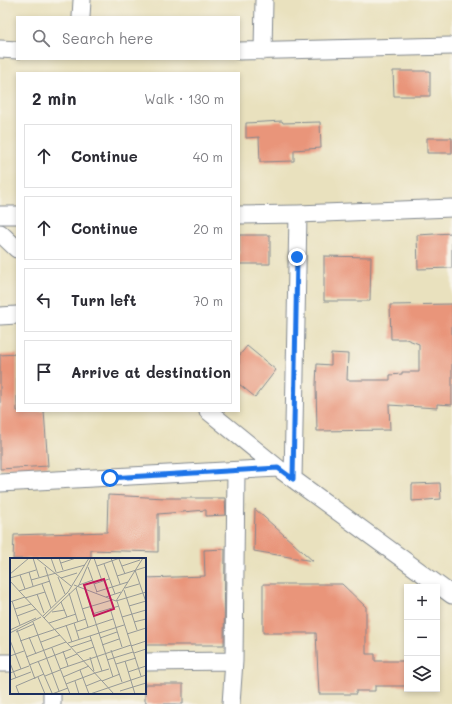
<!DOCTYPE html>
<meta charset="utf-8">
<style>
:root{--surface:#fff;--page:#f2f2f3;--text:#2b2b33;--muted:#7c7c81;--line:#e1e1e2}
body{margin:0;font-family:Mali,sans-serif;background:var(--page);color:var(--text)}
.controls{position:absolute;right:12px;bottom:12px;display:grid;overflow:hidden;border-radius:0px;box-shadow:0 2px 6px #0003}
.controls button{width:36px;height:36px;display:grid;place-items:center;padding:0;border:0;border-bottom:1px solid var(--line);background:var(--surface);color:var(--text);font:20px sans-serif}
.stop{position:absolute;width:12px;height:12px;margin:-9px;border:3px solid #1a73e8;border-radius:50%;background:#fff}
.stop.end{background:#1a73e8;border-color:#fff;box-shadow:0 1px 4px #0008}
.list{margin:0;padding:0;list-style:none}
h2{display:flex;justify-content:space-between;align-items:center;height:52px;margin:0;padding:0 16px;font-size:17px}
h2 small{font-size:13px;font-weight:400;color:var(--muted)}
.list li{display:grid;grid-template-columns:26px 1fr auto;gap:12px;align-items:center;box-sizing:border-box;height:64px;margin:0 8px 8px;padding:0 8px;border:1px solid var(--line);border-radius:0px}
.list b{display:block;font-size:15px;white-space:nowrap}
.list em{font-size:13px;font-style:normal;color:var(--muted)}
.icon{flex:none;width:22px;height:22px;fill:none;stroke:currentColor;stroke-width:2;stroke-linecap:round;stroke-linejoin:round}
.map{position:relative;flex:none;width:452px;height:704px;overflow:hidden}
.search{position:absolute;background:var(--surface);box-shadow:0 2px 6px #0003;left:16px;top:16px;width:224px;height:44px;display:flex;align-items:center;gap:10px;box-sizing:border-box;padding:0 14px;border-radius:0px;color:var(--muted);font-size:15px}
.panel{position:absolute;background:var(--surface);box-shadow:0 2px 6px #0003;left:16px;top:72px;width:224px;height:340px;border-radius:0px}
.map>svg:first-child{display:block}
.building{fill:#e9957a}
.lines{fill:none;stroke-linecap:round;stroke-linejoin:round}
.minor-casing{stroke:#82888e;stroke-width:19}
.minor{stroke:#fff;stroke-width:17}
.route{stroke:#1a73e8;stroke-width:5}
.inset-road{fill:none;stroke:#979a98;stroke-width:1}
.view{fill:#c2185b;fill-opacity:0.15;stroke:#c2185b;stroke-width:2}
.inset-edge{fill:none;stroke:#1b2f5e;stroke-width:2}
</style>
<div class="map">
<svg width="452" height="704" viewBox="0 0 452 704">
<rect width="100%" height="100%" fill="#f7f3e8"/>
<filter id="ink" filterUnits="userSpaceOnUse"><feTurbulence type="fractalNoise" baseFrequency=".025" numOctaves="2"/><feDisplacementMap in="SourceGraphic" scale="8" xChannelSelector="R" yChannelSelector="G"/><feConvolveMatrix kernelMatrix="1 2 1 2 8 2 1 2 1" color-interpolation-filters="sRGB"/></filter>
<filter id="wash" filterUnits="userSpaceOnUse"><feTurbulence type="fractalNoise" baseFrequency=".012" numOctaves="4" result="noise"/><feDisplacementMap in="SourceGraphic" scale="16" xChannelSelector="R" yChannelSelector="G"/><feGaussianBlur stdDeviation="0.9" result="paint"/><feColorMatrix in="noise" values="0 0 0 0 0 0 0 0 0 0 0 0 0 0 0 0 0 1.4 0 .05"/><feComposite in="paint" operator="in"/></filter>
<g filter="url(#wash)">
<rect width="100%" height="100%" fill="#e9e1be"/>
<g id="blocks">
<path class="building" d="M 393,71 L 430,71 L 430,96 L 394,96 Z
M 282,121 L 283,123 L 320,122 L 321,148 L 294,150 L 294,161 L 260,162 L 259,137 L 246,138 L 246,123 Z
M 427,138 L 452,138 L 452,153 L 427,153 Z
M 452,233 L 452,268 L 418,269 L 417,235 Z
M 239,235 L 270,235 L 270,264 L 239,264 Z
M 324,256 L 371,257 L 370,301 L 324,301 Z
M 452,304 L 452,405 L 437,404 L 437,408 L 389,405 L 390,430 L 317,431 L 316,385 L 317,364 L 331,365 L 331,353 L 348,354 L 347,380 L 390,380 L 390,375 L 402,374 L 402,372 L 419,372 L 419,344 L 406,339 L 391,339 L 390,305 Z
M 247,346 L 276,370 L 255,397 L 239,384 L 239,356 Z
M 17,354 L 17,411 L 44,411 L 48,466 L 0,469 L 0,355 Z
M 440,483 L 441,499 L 412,501 L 412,484 Z
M 108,495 L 165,498 L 225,498 L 226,515 L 206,516 L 206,510 L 158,514 L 158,552 L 91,550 L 91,559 L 13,559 L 14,535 L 107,532 Z
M 255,509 L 313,561 L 254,551 Z
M 225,549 L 224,645 L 145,645 L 145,578 L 205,576 L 204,550 Z
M 263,584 L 342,584 L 366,607 L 366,654 L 375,654 L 375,661 L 407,661 L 407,686 L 375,686 L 375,691 L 356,691 L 356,694 L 319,694 L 316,633 L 263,633 Z
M 145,684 L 183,684 L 183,704 L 146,704 L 146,701 L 145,701 Z"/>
</g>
</g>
<g filter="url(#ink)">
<use href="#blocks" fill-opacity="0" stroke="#82888e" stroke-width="1"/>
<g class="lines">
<g class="minor-casing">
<path id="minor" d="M 81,17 L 82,0
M 0,49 L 17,50
M 239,51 L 452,46
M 263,51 L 264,0
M 0,215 L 17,215
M 239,215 L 298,214 L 452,208
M 0,233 L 17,249
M 0,316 L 17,315
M 208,411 L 278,468 L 452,595
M 293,479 L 298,214
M 0,483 L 278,468
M 145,662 L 234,661
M 0,663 L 11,663
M 52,704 L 52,693
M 231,704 L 234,661 L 236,471"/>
</g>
<use href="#minor" class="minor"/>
</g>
</g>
<g class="lines" filter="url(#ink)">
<path class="route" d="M 110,478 L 278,468 L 293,479 L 297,257"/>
</g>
<g transform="translate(10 558)">
<rect width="136" height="136" fill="#e9e1be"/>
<path class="inset-road" d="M 23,0 L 29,19M 26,0 L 61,28M 41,0 L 46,14M 49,0 L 53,12M 84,0 L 92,23M 101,0 L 110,26M 109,1 L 115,16M 51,5 L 66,0M 94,6 L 105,36M 87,8 L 110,0M 112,8 L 130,2M 35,9 L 46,44M 78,9 L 87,34M 125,12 L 136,44M 19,14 L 23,28M 0,16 L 19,0M 10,17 L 15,31M 107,18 L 136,9M 48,19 L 55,36M 0,20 L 26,12M 51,20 L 67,15M 21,22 L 75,7M 0,23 L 104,136M 32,26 L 41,50M 84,26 L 99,21M 64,27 L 106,43 L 136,34M 69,27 L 83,22M 66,30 L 78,69M 115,30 L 129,26M 75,31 L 103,119M 114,32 L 127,72M 9,33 L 40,23M 86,34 L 118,24M 59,35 L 68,64M 27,36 L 34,55M 96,39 L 111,34M 15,40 L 35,34M 2,43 L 10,67M 106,43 L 133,0M 107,43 L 131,118M 0,44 L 15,39M 51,44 L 57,59M 119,48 L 136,43M 100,50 L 112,89M 5,51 L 21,46M 72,51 L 102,42M 42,54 L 55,52M 82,56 L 109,48M 7,58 L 26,51M 33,58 L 58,34 L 79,0M 112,59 L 136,52M 34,60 L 69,27 L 81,0M 23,64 L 49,133M 124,64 L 136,61M 39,65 L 66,56M 64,65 L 69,81M 56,67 L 62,84M 0,72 L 26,60M 7,72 L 25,121M 67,73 L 103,61M 6,74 L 24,66M 0,75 L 31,59M 117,76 L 136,70M 80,78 L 92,113M 19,79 L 26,96M 90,80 L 107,74M 0,82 L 11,111M 10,83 L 76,61M 31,84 L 50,77M 58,85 L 114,67M 92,87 L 109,81M 121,88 L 136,83M 61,89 L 82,82M 42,90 L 60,136M 101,92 L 112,124M 53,93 L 58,108M 67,95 L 84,89M 124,95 L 136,91M 0,98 L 14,93M 16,99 L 56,84M 80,99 L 84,113M 55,101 L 67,96M 97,102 L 123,94M 28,103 L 42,135M 115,103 L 125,136M 0,105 L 6,120M 106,106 L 126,100M 19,107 L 61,91M 50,111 L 121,87M 70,112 L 79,136M 118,114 L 136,108M 0,115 L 19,108M 85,115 L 99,111M 35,118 L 50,112M 28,119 L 35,136M 53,119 L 79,108M 0,122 L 21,114M 65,123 L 69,136M 92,123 L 110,116M 56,126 L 85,115M 76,128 L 91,122M 110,133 L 136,125M 9,136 L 6,128 L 34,116M 42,136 L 58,130M 80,136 L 136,117"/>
<path class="view" d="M 94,21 L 104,51 L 84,58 L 74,27 Z"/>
<rect width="136" height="136" class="inset-edge"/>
</g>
</svg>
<div class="controls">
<button>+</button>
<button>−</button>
<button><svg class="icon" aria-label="layers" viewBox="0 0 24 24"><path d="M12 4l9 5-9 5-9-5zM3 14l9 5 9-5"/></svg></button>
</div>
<div class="stop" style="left:110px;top:478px"></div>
<div class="stop end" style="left:297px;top:257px"></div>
<div class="search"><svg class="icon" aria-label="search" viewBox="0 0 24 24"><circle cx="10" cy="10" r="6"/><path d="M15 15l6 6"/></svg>Search here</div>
<section class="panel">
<h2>2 min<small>Walk · 130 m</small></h2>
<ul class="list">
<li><svg class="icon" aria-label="ahead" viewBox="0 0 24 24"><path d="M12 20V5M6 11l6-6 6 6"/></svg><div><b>Continue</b></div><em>40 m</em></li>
<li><svg class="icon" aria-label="ahead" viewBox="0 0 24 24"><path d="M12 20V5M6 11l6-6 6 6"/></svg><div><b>Continue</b></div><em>20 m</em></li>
<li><svg class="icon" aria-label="left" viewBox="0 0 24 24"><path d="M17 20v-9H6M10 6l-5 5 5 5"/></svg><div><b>Turn left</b></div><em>70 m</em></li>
<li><svg class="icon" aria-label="arrive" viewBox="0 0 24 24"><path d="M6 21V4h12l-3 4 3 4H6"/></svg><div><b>Arrive at destination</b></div></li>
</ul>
</section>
</div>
